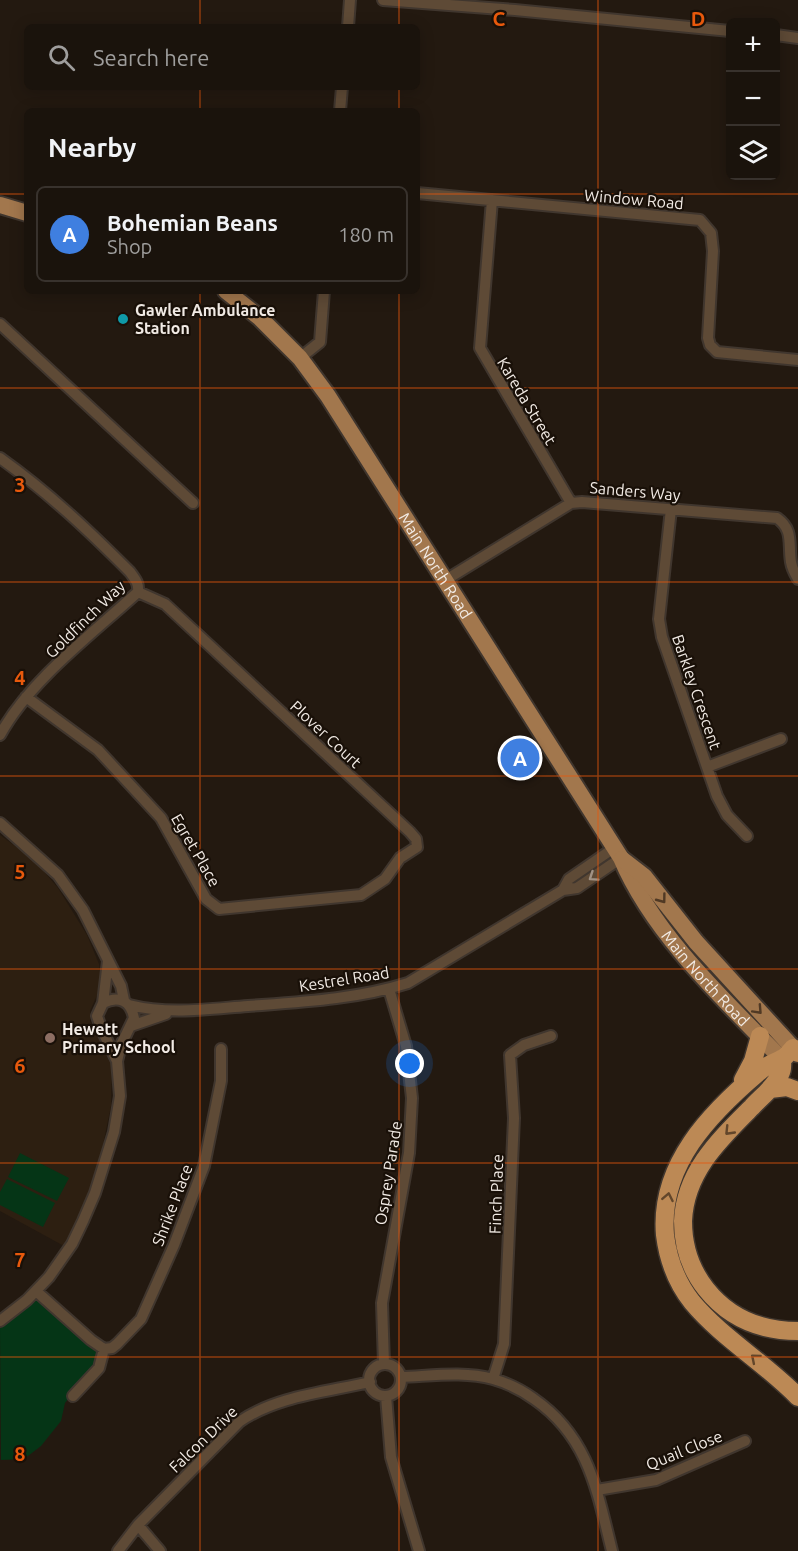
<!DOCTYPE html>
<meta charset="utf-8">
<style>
:root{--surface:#1a130c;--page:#231c15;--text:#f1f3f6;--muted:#9f9e9d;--line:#38322d;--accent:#7c3aed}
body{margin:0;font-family:Ubuntu,sans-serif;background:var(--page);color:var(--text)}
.controls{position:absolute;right:18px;top:18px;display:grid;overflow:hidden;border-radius:9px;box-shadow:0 3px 15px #0003}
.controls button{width:54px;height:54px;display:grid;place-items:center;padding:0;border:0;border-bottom:2px solid var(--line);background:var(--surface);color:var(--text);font:30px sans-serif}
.you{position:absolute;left:410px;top:1064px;width:21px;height:21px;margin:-15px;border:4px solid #fff;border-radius:50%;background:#1a73e8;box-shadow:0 0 0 9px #1a73e833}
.badge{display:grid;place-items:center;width:39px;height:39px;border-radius:50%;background:var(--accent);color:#fff;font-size:20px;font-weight:700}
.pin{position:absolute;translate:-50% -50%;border:3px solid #fff;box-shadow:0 2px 6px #0006}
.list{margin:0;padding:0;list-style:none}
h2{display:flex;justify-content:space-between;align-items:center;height:78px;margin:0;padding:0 24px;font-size:26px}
h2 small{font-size:20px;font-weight:400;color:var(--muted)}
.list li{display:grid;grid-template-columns:39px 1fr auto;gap:18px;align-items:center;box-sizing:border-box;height:96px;margin:0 12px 12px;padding:0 12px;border:2px solid var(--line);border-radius:9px}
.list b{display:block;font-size:22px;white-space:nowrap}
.list p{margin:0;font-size:20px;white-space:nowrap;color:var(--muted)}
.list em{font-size:20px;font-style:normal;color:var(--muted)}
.icon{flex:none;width:33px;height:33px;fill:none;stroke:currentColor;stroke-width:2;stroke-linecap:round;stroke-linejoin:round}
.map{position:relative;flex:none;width:798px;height:1551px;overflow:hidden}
.search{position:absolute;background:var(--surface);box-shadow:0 3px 15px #0003;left:24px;top:24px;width:396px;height:66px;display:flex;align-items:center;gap:15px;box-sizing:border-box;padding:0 21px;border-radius:9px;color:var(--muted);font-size:22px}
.panel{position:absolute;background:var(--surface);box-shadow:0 3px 15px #0003;left:24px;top:108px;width:396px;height:186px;border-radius:9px}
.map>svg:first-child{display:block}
.built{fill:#2d1f11}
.green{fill:#053516}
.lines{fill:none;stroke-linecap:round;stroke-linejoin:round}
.street-casing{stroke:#40362e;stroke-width:14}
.primary-casing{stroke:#40362e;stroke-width:20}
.highway-casing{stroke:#40362e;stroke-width:21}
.street{stroke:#5e4a36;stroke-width:10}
.primary{stroke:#a2774d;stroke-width:16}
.highway{stroke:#bc8955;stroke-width:18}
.oneway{stroke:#a19285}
.oneway2{stroke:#503924}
.oneway3{stroke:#62462b}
.grid{fill:none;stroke:#e8590c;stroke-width:1.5;stroke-opacity:0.55}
.culture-dot{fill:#0f9aa8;stroke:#191008;stroke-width:2}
.education-dot{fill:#8d6e63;stroke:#191008;stroke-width:2}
.labels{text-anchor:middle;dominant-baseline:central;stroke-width:4.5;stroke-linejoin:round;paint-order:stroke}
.street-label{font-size:16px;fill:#f2ebe5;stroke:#191008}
.poi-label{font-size:16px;font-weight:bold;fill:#f2ebe5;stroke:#191008;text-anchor:start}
.grid-label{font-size:20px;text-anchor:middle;font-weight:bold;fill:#e8590c;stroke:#191008;stroke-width:4.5;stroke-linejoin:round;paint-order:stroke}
</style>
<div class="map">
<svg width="798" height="1551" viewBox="0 0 798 1551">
<rect width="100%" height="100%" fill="#231910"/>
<path class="built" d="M 0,835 L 34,860 L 58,888 L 87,935 L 99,964 L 102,984 L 90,1011 L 90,1021 L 96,1033 L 105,1043 L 112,1055 L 111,1106 L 99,1164 L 89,1193 L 64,1246 L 0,1211 Z"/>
<path class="green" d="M 20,1153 L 69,1178 L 57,1201 L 8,1177 Z
M 7,1179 L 55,1203 L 43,1227 L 0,1205 L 0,1192 Z
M 36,1299 L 100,1351 L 98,1360 L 65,1403 L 61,1421 L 41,1446 L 24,1459 L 1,1460 L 0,1328 Z"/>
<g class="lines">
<g class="street-casing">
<path id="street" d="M 383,0 L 515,10 L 730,31
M 348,27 L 350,0
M 776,35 L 798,38
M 340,111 L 342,87
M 417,193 L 700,220 L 711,233 L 713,251 L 708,338 L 710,345 L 717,352 L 798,360
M 492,200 L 480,348 L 571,503
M 0,324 L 193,503
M 300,358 L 320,342 L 324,291
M 0,458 C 49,493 88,530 130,572 C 135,579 139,583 138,592 C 92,634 29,681 0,735
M 671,509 L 659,619 L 662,637 L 717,796 L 727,815 L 747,836
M 444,581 L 571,503 L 582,502 L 777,518 C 794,530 788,544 791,562 C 792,568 795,574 798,579
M 26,697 L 98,750 L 161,818 L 206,899 L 219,909 L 361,895 L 385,879 L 400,858 L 417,847 L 416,839 L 410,832 L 165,604 L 138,592
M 707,767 L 781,739
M 0,823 L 58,875 L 83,910 L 121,986 L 124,1000
M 563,890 L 569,879 L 614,848
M 103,1003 L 108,961
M 129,1005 C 169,1015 208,1009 248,1006 C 301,1002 358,999 408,983 L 563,890 L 577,888 L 621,858
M 131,1026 L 166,1014
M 36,1291 L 91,1340 L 104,1349 L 112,1348 L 117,1344 L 141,1319 L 174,1245 L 204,1166 L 221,1081 L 221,1049
M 0,1321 L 27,1300 L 49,1277 L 72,1244 L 83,1221 L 95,1193 L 114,1132 L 120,1096 L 117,1061 L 121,1045 L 134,1018 C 131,1001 119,995 103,1003 L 97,1016 L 101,1028 L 117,1061
M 384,1364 L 382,1303 L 409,1153 L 412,1098 L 406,1046 L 389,989
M369 1380a16 16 0 1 1 32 0a16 16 0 1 1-32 0Z
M 401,1377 C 431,1376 464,1371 493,1379 C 507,1383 523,1391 534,1399 C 589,1437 597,1491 612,1551
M 493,1379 L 504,1344 L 514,1118 L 510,1055 L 524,1045 L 551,1036
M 73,1396 L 99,1368 L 104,1349
M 386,1396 L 391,1457 L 419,1551
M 597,1490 L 656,1480 L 745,1441
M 138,1525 L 160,1551
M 118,1551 L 138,1525 L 239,1422 C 276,1396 327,1392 370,1382"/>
</g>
<g class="primary-casing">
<g id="primary">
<path d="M 0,205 L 27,213"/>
<path id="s1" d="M 226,291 L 260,318 L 300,358 L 328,396 L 621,858 C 653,934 725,1001 782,1059"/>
<path d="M 622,859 L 644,876 L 696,942 L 793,1048"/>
</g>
</g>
<g class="highway-casing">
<path id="highway" d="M 798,1053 L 793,1048 C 790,1051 787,1056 783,1058 C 775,1063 769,1063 760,1071 C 710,1113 659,1165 665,1235 C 668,1259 677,1283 692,1302 C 722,1338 765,1363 798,1397
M 782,1059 C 782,1063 783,1069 781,1072 C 777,1085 761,1097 752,1107 C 719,1140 685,1172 683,1221 C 683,1246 691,1270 706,1289 C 729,1318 761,1331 798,1331
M 743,1080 L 753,1061 L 760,1036
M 770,1089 L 787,1087 L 798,1091"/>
</g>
<use href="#street" class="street"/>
<use href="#primary" class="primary"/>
<use href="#highway" class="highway"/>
</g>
<defs><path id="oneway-chevron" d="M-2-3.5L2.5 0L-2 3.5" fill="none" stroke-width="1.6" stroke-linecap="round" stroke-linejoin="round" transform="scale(1.5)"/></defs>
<use class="oneway" href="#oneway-chevron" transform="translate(593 877) rotate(146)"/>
<g class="oneway2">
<use href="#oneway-chevron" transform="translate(662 899) rotate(53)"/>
<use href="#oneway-chevron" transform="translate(758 1010) rotate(47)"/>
</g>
<g class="oneway3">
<use href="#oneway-chevron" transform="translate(729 1131) rotate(134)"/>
<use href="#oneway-chevron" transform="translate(668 1197) rotate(-79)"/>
<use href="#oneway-chevron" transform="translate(755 1358) rotate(-140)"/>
</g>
<path class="grid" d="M 200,0 L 200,27M 399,0 L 399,27M 598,0 L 598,1551M 200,87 L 200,111M 399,87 L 399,111M 0,194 L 27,194M 417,194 L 798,194M 200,291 L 200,1551M 399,291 L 399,1551M 0,388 L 798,388M 0,582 L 798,582M 0,776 L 798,776M 0,969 L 798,969M 0,1163 L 798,1163M 0,1357 L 798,1357"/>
<circle class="culture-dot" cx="123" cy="319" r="6"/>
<circle class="education-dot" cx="50" cy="1038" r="6"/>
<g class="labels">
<g class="street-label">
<text transform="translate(634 199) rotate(5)">Window Road</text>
<text transform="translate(527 401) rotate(59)">Kareda Street</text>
<text transform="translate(635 491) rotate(5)">Sanders Way</text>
<text stroke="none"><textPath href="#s1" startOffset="348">Main North Road</textPath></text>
<text transform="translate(85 619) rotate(-44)">Goldfinch Way</text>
<text transform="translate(697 692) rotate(71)">Barkley Crescent</text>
<text transform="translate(326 734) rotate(43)">Plover Court</text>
<text transform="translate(196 850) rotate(60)">Egret Place</text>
<text stroke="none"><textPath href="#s1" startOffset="842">Main North Road</textPath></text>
<text transform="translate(344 979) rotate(-9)">Kestrel Road</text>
<text transform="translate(388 1173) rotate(-81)">Osprey Parade</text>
<text transform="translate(496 1194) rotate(-88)">Finch Place</text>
<text transform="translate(172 1205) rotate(-69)">Shrike Place</text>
<text transform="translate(203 1439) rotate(-44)">Falcon Drive</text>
<text transform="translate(684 1450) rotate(-22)">Quail Close</text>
</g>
<g class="poi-label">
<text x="135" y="310">Gawler Ambulance<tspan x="135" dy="18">Station</tspan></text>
<text x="62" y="1029">Hewett<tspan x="62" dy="18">Primary School</tspan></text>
</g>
</g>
<g class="grid-label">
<text x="499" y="26">C</text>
<text x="698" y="26">D</text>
<text x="20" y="492">3</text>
<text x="20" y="685">4</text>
<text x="20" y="879">5</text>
<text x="20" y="1073">6</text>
<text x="20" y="1267">7</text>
<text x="20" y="1461">8</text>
</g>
</svg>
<div class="controls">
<button>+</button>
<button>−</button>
<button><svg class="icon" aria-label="layers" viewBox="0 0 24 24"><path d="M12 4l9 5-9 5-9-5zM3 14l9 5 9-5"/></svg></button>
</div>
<div class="you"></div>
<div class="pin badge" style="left:520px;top:758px;background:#3f7fe0">A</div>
<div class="search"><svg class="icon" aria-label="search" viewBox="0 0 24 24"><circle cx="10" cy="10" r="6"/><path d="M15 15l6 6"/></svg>Search here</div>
<section class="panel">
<h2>Nearby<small></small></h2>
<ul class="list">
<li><span class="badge" style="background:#3f7fe0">A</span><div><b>Bohemian Beans</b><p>Shop</p></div><em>180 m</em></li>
</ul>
</section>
</div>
